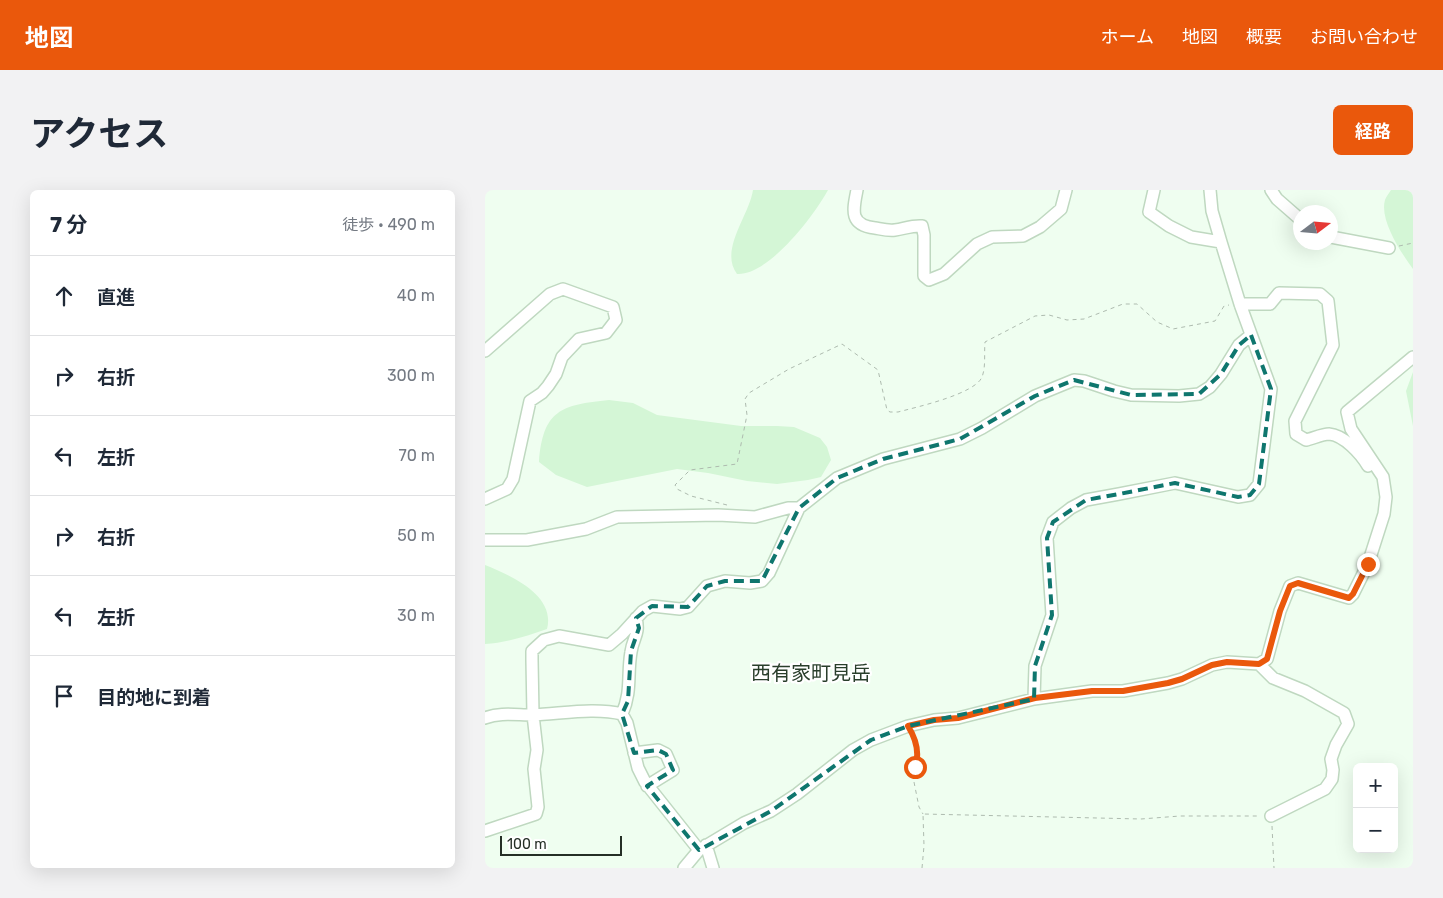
<!DOCTYPE html>
<html lang="ja">
<meta charset="utf-8">
<style>
:root{--surface:#fff;--page:#f2f2f3;--text:#1f2937;--muted:#747a83;--line:#e0e1e3;--accent:#ea580c}
body{margin:0;font-family:Rubik,"Noto Sans JP",sans-serif;background:var(--page);color:var(--text)}
.controls{position:absolute;right:15px;bottom:15px;display:grid;overflow:hidden;border-radius:8px;box-shadow:0 5px 20px #0002}
.controls button{width:45px;height:45px;display:grid;place-items:center;padding:0;border:0;border-bottom:1px solid var(--line);background:var(--surface);color:var(--text);font:25px sans-serif}
.compass{position:absolute;left:808px;top:15px;width:45px;height:45px;border-radius:50%;background:var(--surface);box-shadow:0 5px 20px #0002;rotate:74deg}
.scale{position:absolute;left:15px;bottom:12px;width:122px;box-sizing:border-box;padding-left:5px;border:2px solid #252f26;border-top:0;font-size:14px;line-height:18px;white-space:nowrap;color:#252f26;-webkit-text-stroke:4px #fff;paint-order:stroke}
.stop{position:absolute;width:15px;height:15px;margin:-11px;border:4px solid #ea580c;border-radius:50%;background:#fff}
.stop.end{background:#ea580c;border-color:#fff;box-shadow:0 1px 5px #0008}
.list{margin:0;padding:0;list-style:none}
h2{display:flex;justify-content:space-between;align-items:center;height:65px;margin:0;padding:0 20px;font-size:21px}
h2 small{font-size:16px;font-weight:400;color:var(--muted)}
.list li{display:grid;grid-template-columns:32px 1fr auto;gap:15px;align-items:center;box-sizing:border-box;height:80px;padding:0 20px;border-top:1px solid var(--line)}
.list b{display:block;font-size:19px;white-space:nowrap}
.list em{font-size:16px;font-style:normal;color:var(--muted)}
.icon{flex:none;width:28px;height:28px;fill:none;stroke:currentColor;stroke-width:2;stroke-linecap:round;stroke-linejoin:round}
.map{position:relative;flex:none;width:928px;height:678px;overflow:hidden;border-radius:8px}
header{display:flex;align-items:center;gap:30px;box-sizing:border-box;height:70px;padding:0 25px;background:var(--accent);color:#fff}
header strong{font-size:24px}
nav{display:flex;gap:28px;margin-inline-start:auto;font-size:18px}
.intro{display:flex;align-items:center;justify-content:space-between;box-sizing:border-box;height:120px;padding:0 30px}
h1{margin:0;font-size:35px}
.button{padding:12px 22px;border-radius:8px;background:var(--accent);color:#fff;font-size:18px;font-weight:700}
main{display:flex;gap:30px;padding:0 30px}
aside{flex:1;background:var(--surface);border-radius:8px;box-shadow:0 5px 20px #0002}
.map>svg:first-child{display:block}
.green{fill:#d4f6d6}
.lines{fill:none;stroke-linecap:round;stroke-linejoin:round}
.minor-casing{stroke:#bfd8c0;stroke-width:14}
.path{stroke:#aebbaf;stroke-width:1;stroke-dasharray:4 4;stroke-linecap:butt}
.minor{stroke:#fff;stroke-width:11}
.route{stroke:#ea580c;stroke-width:6}
.marked{fill:none;stroke:#0f766e;stroke-width:4;stroke-dasharray:10 6;stroke-linejoin:round}
.labels{text-anchor:middle;dominant-baseline:central;stroke-width:4.5;stroke-linejoin:round;paint-order:stroke}
.quarter-label{font-size:20px;fill:#293e2b;stroke:#fff}
</style>
<header>
<strong>地図</strong>
<nav><a>ホーム</a><a>地図</a><a>概要</a><a>お問い合わせ</a></nav>
</header>
<div class="intro"><h1>アクセス</h1><a class="button">経路</a></div>
<main>
<aside>
<h2>7 分<small>徒歩 · 490 m</small></h2>
<ul class="list">
<li><svg class="icon" aria-label="ahead" viewBox="0 0 24 24"><path d="M12 20V5M6 11l6-6 6 6"/></svg><div><b>直進</b></div><em>40 m</em></li>
<li><svg class="icon" aria-label="right" viewBox="0 0 24 24"><path d="M7 20v-9h11M14 6l5 5-5 5"/></svg><div><b>右折</b></div><em>300 m</em></li>
<li><svg class="icon" aria-label="left" viewBox="0 0 24 24"><path d="M17 20v-9H6M10 6l-5 5 5 5"/></svg><div><b>左折</b></div><em>70 m</em></li>
<li><svg class="icon" aria-label="right" viewBox="0 0 24 24"><path d="M7 20v-9h11M14 6l5 5-5 5"/></svg><div><b>右折</b></div><em>50 m</em></li>
<li><svg class="icon" aria-label="left" viewBox="0 0 24 24"><path d="M17 20v-9H6M10 6l-5 5 5 5"/></svg><div><b>左折</b></div><em>30 m</em></li>
<li><svg class="icon" aria-label="arrive" viewBox="0 0 24 24"><path d="M6 21V4h12l-3 4 3 4H6"/></svg><div><b>目的地に到着</b></div></li>
</ul>
</aside>
<div class="map">
<svg width="928" height="678" viewBox="0 0 928 678">
<rect width="100%" height="100%" fill="#effef0"/>
<path class="green" d="M 268,0 L 343,0 C 329,26 283,86 252,84 C 234,60 264,26 268,0 Z
M 906,0 L 928,0 L 928,79 C 917,64 894,30 900,10 C 901,7 904,3 906,0 Z
M 928,182 L 928,236 L 921,201 Z
M 124,210 L 148,213 L 172,225 L 256,236 L 292,236 L 309,237 L 335,248 L 342,257 L 346,270 L 336,287 L 323,290 L 292,294 L 262,291 L 223,283 L 192,279 L 102,297 L 71,285 L 54,272 C 58,220 76,215 124,210 Z
M 0,375 C 25,385 71,405 62,439 C 42,446 21,453 0,454 Z"/>
<g class="lines">
<g class="minor-casing">
<path id="minor" d="M 372,0 C 368,20 364,35 390,38 C 396,39 403,41 410,40 C 419,39 427,35 437,36 L 439,45 L 439,86 L 444,90 L 459,84 L 492,54 L 507,47 L 538,46 L 555,37 L 576,19 L 581,0
M 669,0 L 664,22 L 684,36 L 706,47 L 736,52
M 786,0 L 792,9 L 816,30
M 846,47 L 904,58
M 755,114 L 785,114 L 794,103 L 835,104 L 843,111 L 848,155 L 810,231 L 811,244 L 821,250 C 827,249 837,244 844,244 C 859,245 876,264 883,276
M 0,161 L 65,104 L 78,99 L 128,117 L 131,130 L 121,143 L 94,149 L 77,167 L 71,184 L 63,196 L 57,203 L 45,211 L 28,289 L 22,299 L 0,309
M 0,350 L 42,350 L 101,339 L 132,327 L 233,325 L 270,327 L 303,318 L 314,318
M 774,474 L 788,488 L 820,501 L 859,523 L 863,534 L 851,555 L 846,569 L 848,580 L 847,589 L 840,599 L 786,626
M 549,509 L 550,476 L 567,425 L 562,348 L 568,332 L 586,318 L 601,310 L 634,304 L 690,293 L 753,307 L 765,305 L 774,294 L 786,199 L 755,114 L 736,52 L 727,21 L 725,0
M 137,524 C 147,501 142,485 146,462 C 148,447 155,445 151,428
M 0,528 C 15,522 31,525 47,525 C 76,524 109,517 137,524 L 142,533 L 153,578 L 160,592 L 214,660
M 149,563 L 173,560 L 181,564 L 188,580 L 162,596
M 0,641 L 51,624 L 53,617 L 49,579 L 52,560 L 48,525 L 47,470 L 47,461 L 59,450 L 74,446 L 124,455 L 137,444 L 158,421 L 167,416 L 195,419 L 203,417 L 222,396 L 240,391 L 265,393 L 277,391 L 284,383 L 314,318 L 352,288 L 398,269 L 475,249 L 497,238 L 550,206 L 589,190 L 599,191 L 629,201 L 646,205 L 694,206 L 714,204 L 725,197 L 736,184 L 754,155 L 766,145
M 221,655 L 228,678
M 199,678 L 214,660 L 259,633 L 286,621 L 312,604 L 368,560 L 386,550 L 423,536 L 449,530 L 473,528 L 549,509 L 607,501 L 638,501 L 683,493 L 697,489 L 727,475 L 742,472 L 774,474 L 782,469 L 795,421 L 805,396 L 813,393 L 864,408 L 868,404 L 883,374 L 899,324 L 901,307 L 898,287 L 866,239 L 862,222 L 928,167"/>
</g>
<path class="path" d="M 914,56 L 928,53
M 242,315 L 206,306 L 192,299 L 190,295 L 205,280 L 252,274 L 262,225 L 260,209 L 264,203 L 304,179 L 357,154 L 393,180 L 402,220 L 405,222 L 413,222 C 432,217 490,204 497,187 C 501,177 499,163 500,152 L 550,126 L 564,125 L 582,130 L 599,129 L 638,114 L 652,114 L 672,132 L 688,139 L 730,131 L 739,116 L 744,115
M 428,545 L 433,563 L 429,592 L 434,617 L 438,624
M 787,636 L 789,678
M 437,678 L 439,656 L 438,624 L 656,629 L 695,626 L 775,626"/>
<use href="#minor" class="minor"/>
</g>
<g class="lines">
<path class="route" d="M 430,577 C 435,563 431,549 423,536 L 449,530 L 473,528 L 550,508 L 607,501 L 638,501 L 683,493 L 697,489 L 727,475 L 742,472 L 774,474 L 782,469 L 795,421 L 805,396 L 813,393 L 864,408 L 868,404 L 883,374"/>
</g>
<path class="marked" d="M 766,145 L 786,199 L 774,294 L 765,305 L 753,307 L 690,293 L 634,304 L 601,310 L 568,332 L 562,348 L 567,425 L 550,476 L 549,509 L 423,536 L 386,550 L 286,621 L 214,660 L 162,596 L 188,580 L 181,564 L 173,560 L 149,563 L 137,524 L 143,511 L 146,461 L 154,438 L 151,428 L 167,416 L 203,417 L 222,396 L 240,391 L 277,391 L 314,318 L 352,288 L 398,269 L 475,249 L 550,206 L 589,190 L 646,205 L 714,204 L 736,184 L 754,155 Z"/>
<g class="labels">
<g class="quarter-label">
<text x="326" y="483">西有家町見岳</text>
</g>
</g>
</svg>
<div class="controls">
<button>+</button>
<button>−</button>
</div>
<svg class="compass" viewBox="-18 -18 36 36"><path d="M0-13l5 13h-10z" fill="#e53935"/><path d="M0 13l5-13h-10z" fill="#747a83"/></svg>
<div class="scale">100 m</div>
<div class="stop" style="left:430px;top:577px"></div>
<div class="stop end" style="left:883px;top:374px"></div>
</div>
</main>
